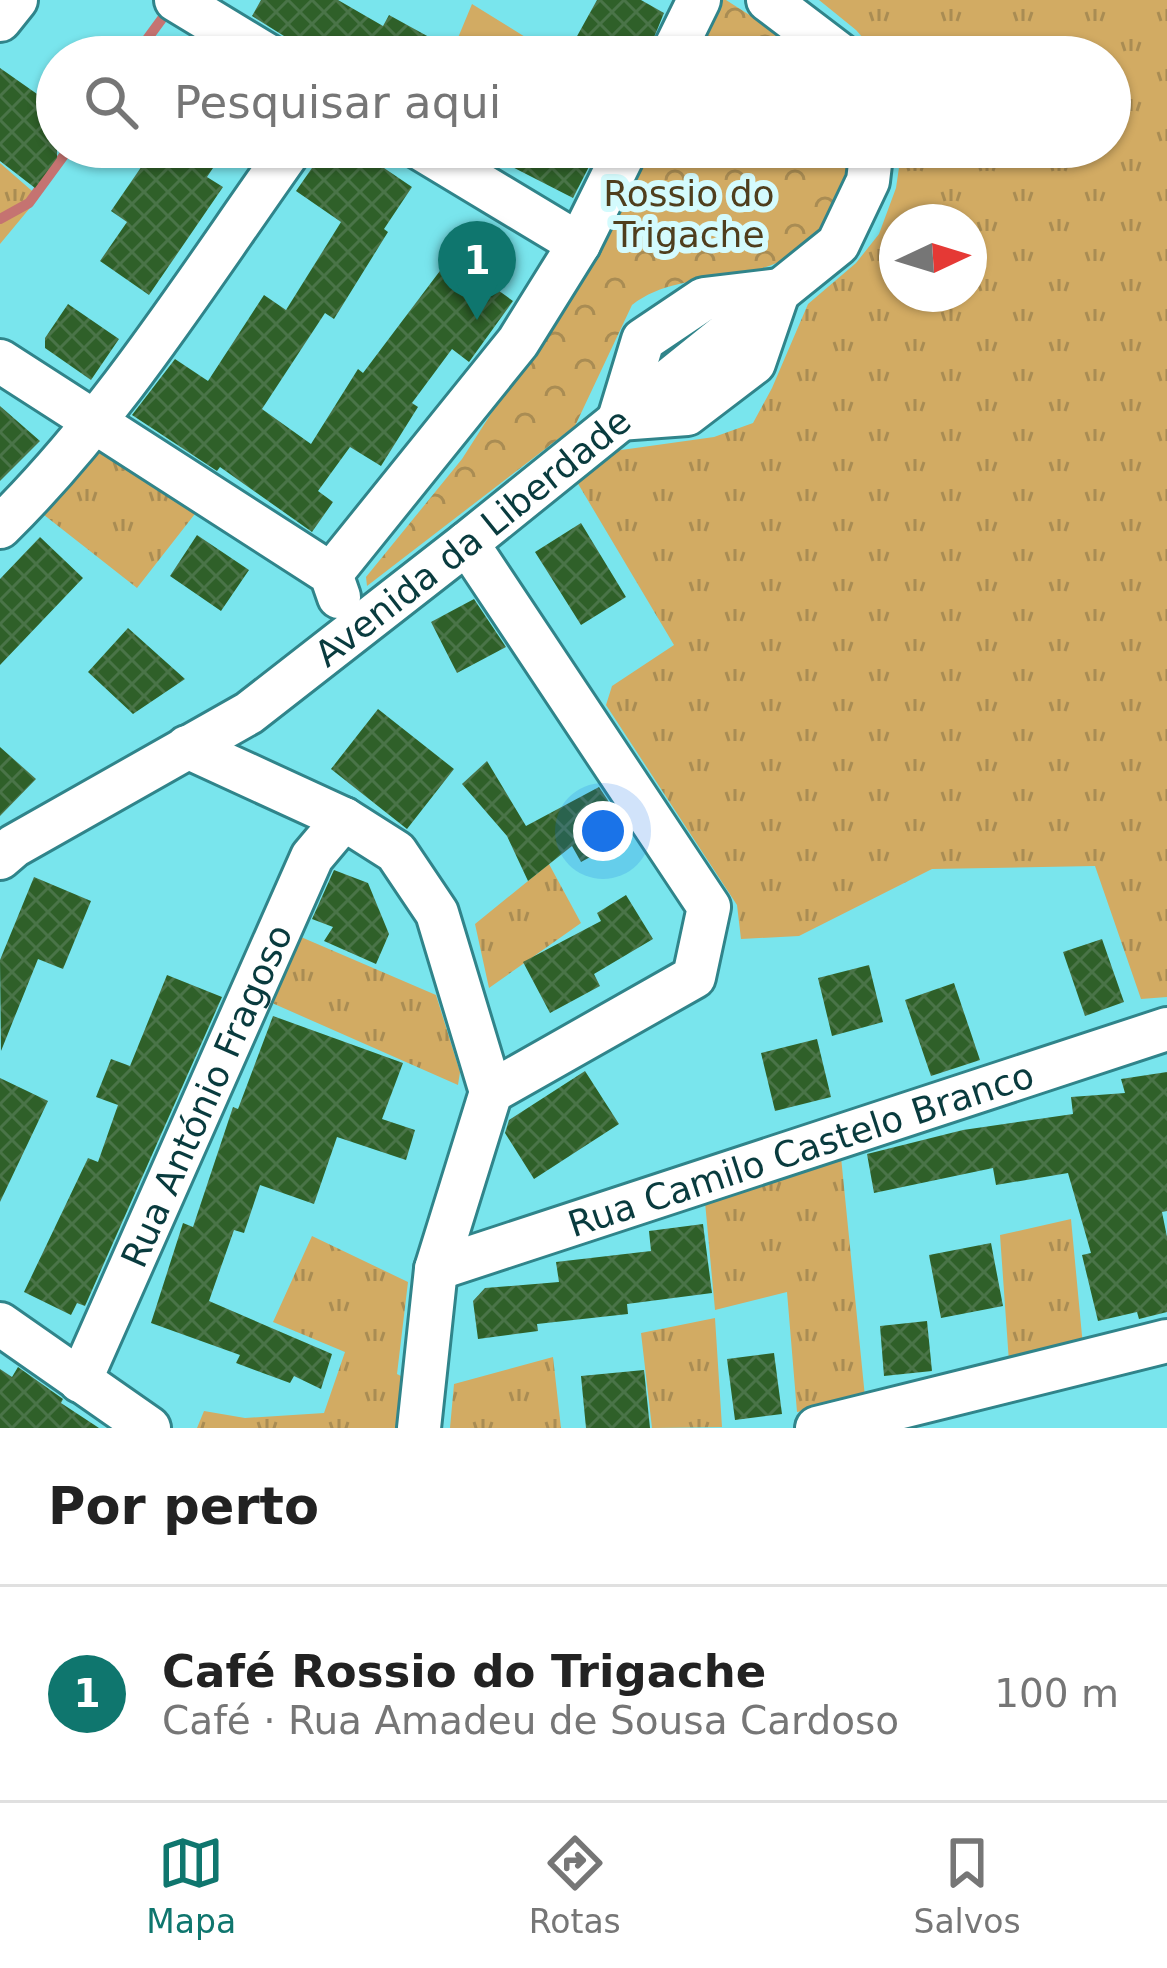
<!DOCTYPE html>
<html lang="pt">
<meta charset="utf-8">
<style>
:root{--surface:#fff;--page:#f2f2f2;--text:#222;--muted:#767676;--line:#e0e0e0;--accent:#0f766e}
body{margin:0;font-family:"DejaVu Sans",sans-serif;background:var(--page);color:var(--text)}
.compass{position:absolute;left:879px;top:204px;width:108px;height:108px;border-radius:50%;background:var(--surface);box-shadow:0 3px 9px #0004;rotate:86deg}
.you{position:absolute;left:603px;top:831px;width:42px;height:42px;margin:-30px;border:9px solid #fff;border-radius:50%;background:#1a73e8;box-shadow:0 0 0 18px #1a73e833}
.badge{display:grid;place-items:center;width:78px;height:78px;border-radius:50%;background:var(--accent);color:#fff;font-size:39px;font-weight:700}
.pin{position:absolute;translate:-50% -99px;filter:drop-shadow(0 3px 6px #0008)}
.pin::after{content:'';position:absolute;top:63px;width:42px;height:36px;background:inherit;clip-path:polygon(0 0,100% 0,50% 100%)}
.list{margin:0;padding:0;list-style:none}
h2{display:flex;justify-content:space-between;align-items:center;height:156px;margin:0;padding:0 48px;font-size:51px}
h2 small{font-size:39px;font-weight:400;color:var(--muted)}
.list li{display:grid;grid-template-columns:78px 1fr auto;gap:36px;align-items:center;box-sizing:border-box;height:216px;padding:0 48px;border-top:3px solid var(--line)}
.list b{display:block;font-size:45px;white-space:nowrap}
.list p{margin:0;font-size:39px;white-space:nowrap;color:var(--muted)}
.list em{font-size:39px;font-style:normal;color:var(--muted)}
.icon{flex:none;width:66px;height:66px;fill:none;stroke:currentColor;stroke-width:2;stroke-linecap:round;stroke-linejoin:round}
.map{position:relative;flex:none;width:1167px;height:1428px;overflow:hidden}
.search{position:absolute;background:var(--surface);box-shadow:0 3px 9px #0004;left:36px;right:36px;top:36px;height:132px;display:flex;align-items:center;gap:30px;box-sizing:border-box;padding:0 42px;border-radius:66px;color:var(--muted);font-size:45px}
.sheet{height:372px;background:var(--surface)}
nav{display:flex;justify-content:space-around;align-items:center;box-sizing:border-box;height:168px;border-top:3px solid var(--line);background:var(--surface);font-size:33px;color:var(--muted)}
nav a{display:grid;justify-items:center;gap:6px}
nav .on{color:var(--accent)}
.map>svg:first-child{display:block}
.grass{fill:url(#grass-tufts);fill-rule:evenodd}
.park{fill:url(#park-crowns)}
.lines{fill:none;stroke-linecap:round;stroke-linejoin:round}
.stream{stroke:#c57371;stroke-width:10}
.building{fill:url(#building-cross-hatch)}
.minor-casing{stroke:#30848a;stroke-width:48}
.minor{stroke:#fff;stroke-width:42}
.labels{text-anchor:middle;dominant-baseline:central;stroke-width:12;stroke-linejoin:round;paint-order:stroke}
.park-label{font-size:36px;fill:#4f3e1d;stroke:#d4fbfd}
.street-label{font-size:36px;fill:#093b3e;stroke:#d4fbfd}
</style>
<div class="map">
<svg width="1167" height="1428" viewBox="0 0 1167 1428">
<defs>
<pattern id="grass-tufts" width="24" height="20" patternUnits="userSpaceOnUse" patternTransform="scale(3)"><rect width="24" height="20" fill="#d2ab63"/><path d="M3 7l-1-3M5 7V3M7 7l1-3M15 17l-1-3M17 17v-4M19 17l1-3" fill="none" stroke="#a98c53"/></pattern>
<pattern id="park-crowns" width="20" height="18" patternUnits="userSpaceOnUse" patternTransform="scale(3)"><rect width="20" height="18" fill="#d2ab63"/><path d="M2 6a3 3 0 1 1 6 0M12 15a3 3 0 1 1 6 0" fill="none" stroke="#a98c53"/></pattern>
<pattern id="building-cross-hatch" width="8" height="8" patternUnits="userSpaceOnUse" patternTransform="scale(3)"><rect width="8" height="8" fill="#2f6029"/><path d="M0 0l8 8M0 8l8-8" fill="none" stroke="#4a7448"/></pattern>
</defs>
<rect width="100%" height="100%" fill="#79e5ed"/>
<path class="grass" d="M 819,0 L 1167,0 L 1167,997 L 1141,999 L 1095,866 L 932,869 L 799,936 L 741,939 L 737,905 L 606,705 L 612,686 L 674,645 L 577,482 L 614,451 L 714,437 L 753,423 L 772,388 L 808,304 L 856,263 L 879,234 L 896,188 L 902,147 L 1110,147 L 1110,57 L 880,57 L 856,30 ZM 897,222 L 969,222 L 969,294 L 897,294 Z
M 472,4 L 538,45 L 532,57 L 450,57 Z
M 0,163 L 39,197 L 0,244 Z
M 103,443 L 198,510 L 137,588 L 39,511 Z
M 549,864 L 581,923 L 489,988 L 475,924 Z
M 301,937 L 436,995 L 460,1072 L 458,1085 L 272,1003 Z
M 841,1157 L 865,1397 L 797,1412 L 787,1292 L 715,1310 L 705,1202 Z
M 1071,1219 L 1083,1346 L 1009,1362 L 1000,1235 Z
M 312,1236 L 408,1282 L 397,1374 L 405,1378 L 401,1428 L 197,1428 L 204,1411 L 245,1418 L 324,1413 L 345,1352 L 273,1322 Z
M 715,1318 L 722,1427 L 652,1428 L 641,1333 Z
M 553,1357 L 561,1428 L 450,1428 L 454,1384 Z"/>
<path class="park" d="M 718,0 L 726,0 L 815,57 L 692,57 Z
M 646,147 L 849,147 C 848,167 847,193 838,211 C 818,251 769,270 729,276 C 695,281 660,283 632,305 L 575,426 L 367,586 L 366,577 L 462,459 L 565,298 Z"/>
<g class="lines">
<path class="stream" d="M 134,57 L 164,16
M 0,219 L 29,203 L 70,147"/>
</g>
<path class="building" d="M 261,0 L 338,0 L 383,26 L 389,15 L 429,37 L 420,57 L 295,57 L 284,36 L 252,16 Z
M 597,0 L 641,0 L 664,13 L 646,57 L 606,57 L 576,38 Z
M 0,68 L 57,108 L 57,158 L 35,188 L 0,161 Z
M 155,147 L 227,147 L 207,177 L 223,187 L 149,295 L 100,261 L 127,222 L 111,211 Z
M 473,147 L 599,147 L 573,198 Z
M 359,151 L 412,187 L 384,229 L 388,232 L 334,319 L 325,313 L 262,409 L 311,444 L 358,369 L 363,373 L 470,231 L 513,263 L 495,288 L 513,301 L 469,362 L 452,349 L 412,403 L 418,407 L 381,466 L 350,447 L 318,491 L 333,502 L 312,532 L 220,467 L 217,471 L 132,415 L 175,359 L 208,381 L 264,295 L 286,310 L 341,222 L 296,191 L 321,155 Z
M 68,304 L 119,339 L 91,380 L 45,348 L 45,338 Z
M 0,406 L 40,441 L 0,481 Z
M 581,523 L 626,597 L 581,625 L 535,552 Z
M 197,535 L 249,570 L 221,611 L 170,576 Z
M 40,537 L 83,578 L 0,665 L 0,579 Z
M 474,599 L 506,647 L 457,673 L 431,622 Z
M 128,628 L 185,679 L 133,714 L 88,672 Z
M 378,709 L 454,769 L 407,829 L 331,769 Z
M 0,747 L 36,779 L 0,816 Z
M 487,761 L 526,826 L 599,787 L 631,835 L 581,862 L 572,846 L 528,881 L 507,836 L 462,784 Z
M 334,870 L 368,883 L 389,934 L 376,964 L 324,941 L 333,927 L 312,919 Z
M 34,877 L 91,901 L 63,969 L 38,959 L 1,1051 L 0,960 Z
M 626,895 L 653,939 L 594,974 L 600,986 L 550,1013 L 523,962 L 601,921 L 597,913 Z
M 1102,939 L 1124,1002 L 1085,1016 L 1063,952 Z
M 869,965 L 883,1022 L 832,1036 L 818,978 Z
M 167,975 L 222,997 L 85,1306 L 77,1303 L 71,1315 L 24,1292 L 88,1158 L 98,1162 L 118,1105 L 96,1097 L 111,1059 L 130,1066 Z
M 954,983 L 980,1060 L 931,1076 L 905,1000 Z
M 273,1016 L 403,1063 L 382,1119 L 415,1130 L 406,1160 L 337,1137 L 314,1204 L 260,1185 L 244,1233 L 234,1230 L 209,1301 L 332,1354 L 321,1389 L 294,1376 L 290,1383 L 236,1363 L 240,1355 L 151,1323 L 183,1223 L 193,1227 L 233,1107 L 238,1109 Z
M 817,1039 L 831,1097 L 775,1111 L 761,1053 Z
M 585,1071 L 619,1124 L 534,1179 L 505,1133 L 509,1120 Z
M 1167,1072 L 1167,1211 L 1162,1212 L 1167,1237 L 1167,1312 L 1139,1319 L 1137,1312 L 1098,1321 L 1082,1255 L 1091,1253 L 1068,1173 L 996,1185 L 993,1168 L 874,1193 L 867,1154 L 963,1130 L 1073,1114 L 1071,1097 L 1125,1093 L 1121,1079 Z
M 0,1078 L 48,1101 L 0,1202 Z
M 703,1224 L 712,1293 L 627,1304 L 628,1314 L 537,1324 L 538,1331 L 478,1339 L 473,1301 L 485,1288 L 559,1282 L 556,1262 L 651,1251 L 649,1231 Z
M 991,1243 L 1003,1306 L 941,1318 L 929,1255 Z
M 927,1321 L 932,1371 L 884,1376 L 880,1326 Z
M 774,1353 L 782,1414 L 735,1420 L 727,1359 Z
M 18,1367 L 63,1399 L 61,1403 L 99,1428 L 0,1428 L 0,1369 L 12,1377 Z
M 644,1370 L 650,1428 L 586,1428 L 581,1376 Z"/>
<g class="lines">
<g class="minor-casing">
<g id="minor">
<path d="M 176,0 L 270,57"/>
<path d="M 768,0 L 843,57"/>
<path d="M 0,20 L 16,0"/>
<path d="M 671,57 L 699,0"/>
<path d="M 418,147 L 579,244"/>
<path d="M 0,361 L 331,574 L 339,597"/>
<path d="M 619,419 L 643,340 L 704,299 L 779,290"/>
<path d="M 619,419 L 687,414 L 754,363 L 779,290"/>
<path d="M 0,527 C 114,415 200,276 292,147"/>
<path d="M 467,543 L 709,907 L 694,977 L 491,1092"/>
<path d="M 331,574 L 518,342 L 579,244 L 627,147"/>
<path d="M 187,747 L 344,819 L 396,852 L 437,913 L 491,1092 L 436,1269 L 419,1428"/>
<path id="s1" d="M 0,858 L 14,846 L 249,713 L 467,543 L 838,244 L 868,181 L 872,147"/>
<path id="s2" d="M 436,1269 L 1167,1029"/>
<path d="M 0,1324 L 149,1428"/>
<path id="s3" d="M 80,1381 L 312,857 L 344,819"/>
<path d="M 817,1428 L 1167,1341"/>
</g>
</g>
<use href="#minor" class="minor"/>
</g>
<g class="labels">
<g class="park-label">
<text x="689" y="193">Rossio do<tspan x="689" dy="41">Trigache</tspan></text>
</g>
<g class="street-label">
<text stroke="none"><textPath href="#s1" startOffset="573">Avenida da Liberdade</textPath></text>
<text stroke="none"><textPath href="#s3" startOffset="312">Rua António Fragoso</textPath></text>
<text stroke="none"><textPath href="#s2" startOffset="384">Rua Camilo Castelo Branco</textPath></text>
</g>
</g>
</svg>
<svg class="compass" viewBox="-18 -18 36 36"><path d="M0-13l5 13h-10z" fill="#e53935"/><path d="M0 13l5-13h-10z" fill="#767676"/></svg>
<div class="you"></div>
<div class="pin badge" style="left:477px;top:320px">1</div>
<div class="search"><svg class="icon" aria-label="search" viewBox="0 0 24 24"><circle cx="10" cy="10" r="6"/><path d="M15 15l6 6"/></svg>Pesquisar aqui</div>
</div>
<section class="sheet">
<h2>Por perto<small></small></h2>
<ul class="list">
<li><span class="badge">1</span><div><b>Café Rossio do Trigache</b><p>Café · Rua Amadeu de Sousa Cardoso</p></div><em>100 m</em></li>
</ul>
</section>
<nav>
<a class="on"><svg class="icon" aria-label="map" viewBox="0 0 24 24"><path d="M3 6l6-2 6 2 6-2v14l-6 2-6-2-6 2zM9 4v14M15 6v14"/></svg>Mapa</a>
<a><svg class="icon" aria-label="directions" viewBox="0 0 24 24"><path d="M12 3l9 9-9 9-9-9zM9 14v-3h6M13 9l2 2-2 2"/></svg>Rotas</a>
<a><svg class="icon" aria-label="saved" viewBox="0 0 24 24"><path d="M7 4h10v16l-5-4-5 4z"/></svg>Salvos</a>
</nav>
